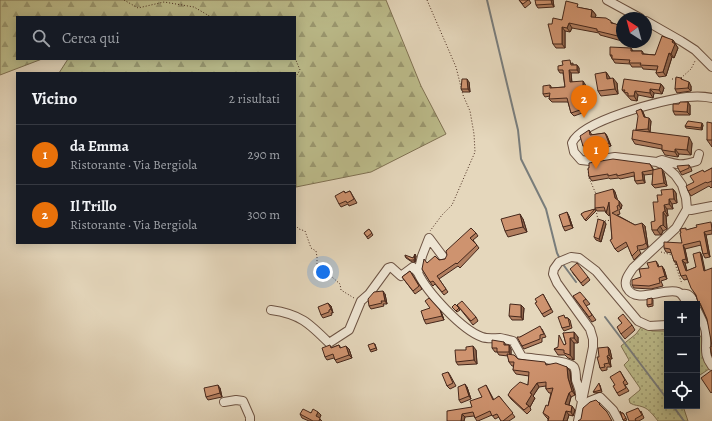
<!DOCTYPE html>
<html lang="it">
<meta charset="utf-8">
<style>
:root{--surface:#171b24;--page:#20242c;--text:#f1f3f6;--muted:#9ea1a6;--line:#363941;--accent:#8c9099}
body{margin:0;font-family:Alegreya,serif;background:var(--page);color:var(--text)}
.controls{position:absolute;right:12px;bottom:12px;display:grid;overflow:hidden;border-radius:0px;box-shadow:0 2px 10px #0003}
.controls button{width:36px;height:36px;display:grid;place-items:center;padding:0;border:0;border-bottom:1px solid var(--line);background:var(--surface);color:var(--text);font:20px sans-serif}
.compass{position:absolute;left:616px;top:12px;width:36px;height:36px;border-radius:50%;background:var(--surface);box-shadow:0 2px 10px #0003;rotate:324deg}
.you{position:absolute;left:323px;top:272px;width:14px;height:14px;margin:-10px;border:3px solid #fff;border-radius:50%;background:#1a73e8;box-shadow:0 0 0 6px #1a73e833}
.badge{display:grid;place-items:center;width:26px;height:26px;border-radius:50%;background:var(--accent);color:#fff;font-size:13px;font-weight:700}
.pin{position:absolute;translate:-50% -33px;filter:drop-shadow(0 1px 2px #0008)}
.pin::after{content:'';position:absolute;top:21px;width:14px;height:12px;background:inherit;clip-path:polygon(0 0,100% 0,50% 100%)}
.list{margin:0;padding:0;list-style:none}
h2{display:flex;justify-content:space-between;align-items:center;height:52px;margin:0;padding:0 16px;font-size:17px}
h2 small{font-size:13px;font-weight:400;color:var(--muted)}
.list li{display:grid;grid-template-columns:26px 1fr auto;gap:12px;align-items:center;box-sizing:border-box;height:60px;padding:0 16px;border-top:1px solid var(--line)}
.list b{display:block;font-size:15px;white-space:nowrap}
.list p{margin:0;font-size:13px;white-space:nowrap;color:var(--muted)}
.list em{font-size:13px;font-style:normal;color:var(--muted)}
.icon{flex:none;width:22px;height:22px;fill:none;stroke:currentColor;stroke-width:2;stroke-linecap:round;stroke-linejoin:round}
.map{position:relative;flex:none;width:712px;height:421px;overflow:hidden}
.search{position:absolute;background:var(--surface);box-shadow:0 2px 10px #0003;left:16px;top:16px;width:280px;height:44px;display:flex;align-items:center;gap:10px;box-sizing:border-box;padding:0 14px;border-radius:0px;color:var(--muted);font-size:15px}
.panel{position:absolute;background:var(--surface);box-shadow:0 2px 10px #0003;left:16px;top:72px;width:280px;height:172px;border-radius:0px}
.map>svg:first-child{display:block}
.grass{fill:url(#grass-dots);stroke:#807253}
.forest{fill:url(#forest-firs);stroke:#807253}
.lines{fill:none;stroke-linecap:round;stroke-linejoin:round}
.stream{stroke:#797d7c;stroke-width:2}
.street-casing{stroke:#6d5343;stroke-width:10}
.path{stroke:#45271b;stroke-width:1;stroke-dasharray:1 2;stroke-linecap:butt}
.street{stroke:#eee5d3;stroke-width:8}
.wall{fill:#b17e5f;stroke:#45271b}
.shaded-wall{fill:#90674e;stroke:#45271b}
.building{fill:#ce936f;stroke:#45271b}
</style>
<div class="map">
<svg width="712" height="421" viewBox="0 0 712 421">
<defs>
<pattern id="grass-dots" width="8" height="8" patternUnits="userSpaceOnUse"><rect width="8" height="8" fill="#bcbc8b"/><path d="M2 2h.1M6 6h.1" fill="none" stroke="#9b9971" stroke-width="1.8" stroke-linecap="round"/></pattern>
<pattern id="forest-firs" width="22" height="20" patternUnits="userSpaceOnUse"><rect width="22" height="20" fill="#bcbc8b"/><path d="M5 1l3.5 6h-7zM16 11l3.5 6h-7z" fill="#9b9971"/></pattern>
</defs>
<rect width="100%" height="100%" fill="#e5d7bc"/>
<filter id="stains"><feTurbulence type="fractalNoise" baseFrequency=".005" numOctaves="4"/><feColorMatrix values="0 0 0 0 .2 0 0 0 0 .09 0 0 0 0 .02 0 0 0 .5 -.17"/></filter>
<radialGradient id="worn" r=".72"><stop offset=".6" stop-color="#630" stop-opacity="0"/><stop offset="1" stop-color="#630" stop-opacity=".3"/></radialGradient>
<path class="grass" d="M 642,326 L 652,331 L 667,331 L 667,406 L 683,406 L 688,421 L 658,421 C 654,416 649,409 643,407 C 638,405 635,406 630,403 L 629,399 L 640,390 L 640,388 L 624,365 L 629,360 L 621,346 L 636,334 Z
M 701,336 L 706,361 L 709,369 L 697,377 L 697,337 Z"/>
<path class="forest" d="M 0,0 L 386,0 L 421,86 L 446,134 L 371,172 L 296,187 L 295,73 L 59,73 L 68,59 L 295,59 L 295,17 L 17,17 L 17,59 L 42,59 L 0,75 Z"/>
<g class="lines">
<path class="stream" d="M 487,0 L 518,130 L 521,159 L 546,209 L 557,253 L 560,259
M 562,263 L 576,282
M 605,317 L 667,399
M 673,406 L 684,421"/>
<g class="street-casing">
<path id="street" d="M 607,0 L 640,18
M 646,21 L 681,41 L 695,50 L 712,67
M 659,161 L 662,160 C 678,165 681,166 697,161 L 699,154
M 687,209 L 691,210 L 712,206
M 444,258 L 429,238 L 422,256 L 418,273 C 427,292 462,330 482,337 C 487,339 494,338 500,338 C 504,339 509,340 513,341 L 522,357 C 532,359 568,360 574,367 C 576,370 576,376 576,380 C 578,386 581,391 580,398
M 682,294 C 689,293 692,297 695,304
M 687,304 C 685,299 683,294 678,292 C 664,287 636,305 627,288 C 623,281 629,274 633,268 L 676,228 L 687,209 L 686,198 L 682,185 L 675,175 L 665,166 L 657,162 L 615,157 L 590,161 L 581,160 L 574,152 L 572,143 C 582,120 663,100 687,97 C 696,96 704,96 712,98
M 271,310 C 300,314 309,323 329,343 L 349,330 L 361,301 L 369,294 L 388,268 L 391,267 L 401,276 L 413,267 L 418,273
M 697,310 C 700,317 706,326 706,334 C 707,348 703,354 712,366
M 224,402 L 236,400 L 243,401 L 250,417 L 250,421
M 581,408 L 590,401 L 600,397 L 613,410 L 619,421
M 578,421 L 593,347 L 593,339 L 590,329 L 557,283 L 553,274 L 554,269 L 559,262 L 571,257 L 579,258 L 596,271 L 638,321 L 649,326 L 667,325"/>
</g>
<path class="path" d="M 124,0 L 138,8 L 164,2 L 194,7 L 211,17
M 427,0 L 456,67 L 463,95 L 470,111 L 474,134 L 475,152 L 452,205 L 442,215 L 430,231
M 295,58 L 300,70 L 295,78
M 681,78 L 691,69 L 695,61
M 672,79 L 676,79
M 588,169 L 589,178 L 596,194
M 596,210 L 598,220
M 605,221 L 611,220
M 295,225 L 299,229 L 305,231 L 311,248 L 316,251 L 317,257 L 317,274 L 332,277 L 340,284 L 341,290 L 354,298
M 661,252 L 672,255 L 682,284"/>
<use href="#street" class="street"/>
</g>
<path class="wall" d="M 519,0 L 529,0 L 531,3 L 525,8 Z
M 553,0 L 554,7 L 538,8 L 536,5 Z
M 581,8 L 592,10 L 596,15 L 595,17 L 613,23 L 622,29 L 622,41 L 600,35 L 599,33 L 572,28 L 570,32 L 565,31 L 565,48 L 556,48 L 553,44 L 552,24 L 562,20 Z
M 673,40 L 678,48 L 674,58 L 672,57 L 666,76 L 659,77 L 656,73 L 657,70 L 643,69 L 642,67 L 632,67 L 630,64 L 615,63 L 610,55 L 631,48 L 633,51 L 642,51 L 644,54 L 655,55 Z
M 573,63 L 573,65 L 577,65 L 579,68 L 579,73 L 571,73 L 572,82 L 585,84 L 586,90 L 579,91 L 585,112 L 574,116 L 571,113 L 568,102 L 552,102 L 549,99 L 550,96 L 545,97 L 543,94 L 550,85 L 552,88 L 565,87 L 563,73 L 560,73 L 558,70 L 563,65 Z
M 606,72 L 610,78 L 610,79 L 617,83 L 618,94 L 601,96 L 598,91 Z
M 681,78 L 683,80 L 691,86 L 691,91 L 677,93 L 675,89 Z
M 469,82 L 470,92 L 463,92 L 461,89 Z
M 661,84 L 664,88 L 662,94 L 654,93 L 653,98 L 638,95 L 637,101 L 631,100 L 622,90 Z
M 690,105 L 690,115 L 675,115 L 673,111 Z
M 641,109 L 643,112 L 645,117 L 651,121 L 650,132 L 647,132 L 692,143 L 691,155 L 679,154 L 678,157 L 665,155 L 662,150 L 662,149 L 635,144 L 632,139 L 636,130 Z
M 712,123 L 712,147 L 707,140 Z
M 703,125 L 702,130 L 686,128 L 685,126 Z
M 589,130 L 592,135 L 605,133 L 607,136 L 611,146 L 605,148 L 603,144 L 600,145 L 599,144 L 585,149 L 583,146 Z
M 650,164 L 654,170 L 664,173 L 667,186 L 655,188 L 652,185 L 653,174 L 644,175 L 645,183 L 637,184 L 635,181 L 634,176 L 620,179 L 619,178 L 610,179 L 609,178 L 592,181 L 589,177 Z
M 689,165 L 691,168 L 692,171 L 682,175 L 680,172 Z
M 712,168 L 712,187 L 711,188 L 709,186 L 691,196 L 688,191 L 694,182 L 705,172 Z
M 613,189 L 615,192 L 617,200 L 622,205 L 621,209 L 619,210 L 620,214 L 617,215 L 635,225 L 645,226 L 648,247 L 645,249 L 639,250 L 641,253 L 634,260 L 632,256 L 628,246 L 618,252 L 615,249 L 612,239 L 610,211 L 609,216 L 605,211 L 597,211 L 595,208 Z
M 673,189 L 676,193 L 677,203 L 672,204 L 673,209 L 667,209 L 668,216 L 666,216 L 667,229 L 663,231 L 661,235 L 655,235 L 652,230 L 655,221 L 658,202 L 662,195 Z
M 344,191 L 346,193 L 350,191 L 357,203 L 349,206 L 348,204 L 341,207 L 339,204 Z
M 595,209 L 596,211 L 586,221 L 581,214 Z
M 569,216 L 573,228 L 565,231 L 563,227 Z
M 523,219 L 527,232 L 508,237 L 505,231 Z
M 604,221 L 606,224 L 601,242 L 596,240 L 594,237 Z
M 712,224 L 712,234 L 706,235 L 710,257 L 705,258 L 703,254 L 701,245 L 685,249 L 688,263 L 685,263 L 687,271 L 696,267 L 700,252 L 702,256 L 707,319 L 701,306 L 698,302 L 696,296 L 688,279 L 684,280 L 681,276 L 677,264 L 677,265 L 674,261 L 672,253 L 666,252 L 664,248 L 682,243 L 687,230 Z
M 369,229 L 373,235 L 368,239 L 364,233 Z
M 476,233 L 478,236 L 473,240 L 479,248 L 460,268 L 458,266 L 439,279 L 448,292 L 444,295 L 435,284 L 433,286 L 432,285 L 422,269 L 427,263 L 439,260 L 445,259 Z
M 405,256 L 413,258 L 416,256 L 415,262 L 412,262 L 406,258 Z
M 656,261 L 658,264 L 659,267 L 664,269 L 667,279 L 661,281 L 663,286 L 651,289 L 634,288 L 632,285 L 641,277 Z
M 410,271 L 422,289 L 415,294 L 402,277 Z
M 572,272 L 588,277 L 590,280 L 583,286 Z
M 385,294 L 387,304 L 383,304 L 384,306 L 371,309 L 369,306 Z
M 543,294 L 553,312 L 544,317 L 542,314 L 537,302 Z
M 573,296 L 586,299 L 590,304 L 586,306 L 596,320 L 592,322 Z
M 652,298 L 653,300 L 653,306 L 648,307 L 647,305 Z
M 328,303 L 331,306 L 333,313 L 331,313 L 332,315 L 323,318 L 321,315 Z
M 455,304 L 460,310 L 457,312 L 452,307 Z
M 457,305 L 476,317 L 478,321 L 473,325 Z
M 524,308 L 523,320 L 512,320 L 509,316 Z
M 440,310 L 442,314 L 444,320 L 426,324 L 424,320 Z
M 566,317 L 566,318 L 568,318 L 570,320 L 572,328 L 564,331 L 562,328 Z
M 618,318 L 632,325 L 635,330 L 625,339 L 621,334 L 622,323 Z
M 542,329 L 546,337 L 542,338 L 542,342 L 524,349 L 522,346 L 520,337 Z
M 563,333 L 578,337 L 578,343 L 574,343 L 574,360 L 568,358 L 565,355 L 558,355 L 554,349 L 566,344 Z
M 504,342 L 506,345 L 511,349 L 511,355 L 518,359 L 547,364 L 567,367 L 570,371 L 571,382 L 575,395 L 571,397 L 569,405 L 575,410 L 573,416 L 569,415 L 567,421 L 548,421 L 548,419 L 546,417 L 543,413 L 548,406 L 551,393 L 549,393 L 546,389 L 546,386 L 539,387 L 533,396 L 535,398 L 530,407 L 531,410 L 527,414 L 511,399 L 508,395 L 528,385 L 529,376 L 516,374 L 513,370 L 514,366 L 512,366 L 509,362 L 508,356 L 499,355 L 497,352 L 495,352 L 492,348 Z
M 375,344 L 377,350 L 371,352 L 370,350 Z
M 339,345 L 341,348 L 349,349 L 352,358 L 337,363 L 334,358 L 327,360 L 325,357 L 331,348 Z
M 608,347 L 610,350 L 612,359 L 610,359 L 611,367 L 607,367 L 607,370 L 602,371 L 600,368 L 599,357 Z
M 476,350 L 477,364 L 458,365 L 456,362 Z
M 620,371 L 628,384 L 625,385 L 629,391 L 619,396 L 617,393 L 615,385 Z
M 448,372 L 450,375 L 456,386 L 450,389 L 447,386 Z
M 486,385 L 494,400 L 499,396 L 515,417 L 509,421 L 501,421 L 499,417 L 495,419 L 492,415 L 478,421 L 477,421 L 475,418 L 474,416 L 465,417 L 464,421 L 447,421 L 472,407 L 482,397 Z
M 600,385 L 602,392 L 595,393 L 593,392 Z
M 467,387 L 471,399 L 461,403 L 459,400 Z
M 220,388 L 222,397 L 208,400 L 206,397 Z
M 641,411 L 644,418 L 639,421 L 629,421 Z
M 318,412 L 321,415 L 319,418 L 322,421 L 309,421 L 302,418 L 300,414 Z
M 621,413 L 623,413 L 627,420 L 624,421 Z"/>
<path class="shaded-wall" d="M 551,0 L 553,0 L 554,7 L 552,4 Z
M 592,10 L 596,15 L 594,21 L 591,17 Z
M 569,23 L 572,28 L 570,32 L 567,28 Z
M 562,27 L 565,31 L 565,48 L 562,44 Z
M 673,40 L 678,48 L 674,58 L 671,54 L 672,42 Z
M 669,53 L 672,57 L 666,76 L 663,72 Z
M 577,65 L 579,68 L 579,73 L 577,70 Z
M 569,70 L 571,73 L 572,86 L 570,82 Z
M 606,72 L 610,78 L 611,84 L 607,79 Z
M 613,78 L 617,83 L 618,94 L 615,89 Z
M 467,79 L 469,82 L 470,92 L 468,89 Z
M 583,81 L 585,84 L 586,90 L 583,87 Z
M 689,82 L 691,86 L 691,91 L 688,88 Z
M 661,84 L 664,88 L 662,94 L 659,90 Z
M 577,88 L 579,91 L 585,112 L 583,109 Z
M 650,89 L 654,93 L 653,98 L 650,93 Z
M 635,91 L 638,95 L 637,101 L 634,96 Z
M 688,102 L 690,105 L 690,115 L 687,112 Z
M 641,109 L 643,112 L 646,120 L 644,117 Z
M 649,118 L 651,121 L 650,132 L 648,129 Z
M 702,123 L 703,125 L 702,130 L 701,128 Z
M 605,133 L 607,136 L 611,146 L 609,143 Z
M 689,137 L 692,143 L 691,155 L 687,150 Z
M 675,149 L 679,154 L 678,157 L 675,152 Z
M 662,169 L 664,173 L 667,186 L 664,183 Z
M 642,172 L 644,175 L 645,183 L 643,180 Z
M 613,189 L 615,192 L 618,201 L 615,198 Z
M 673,189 L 676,193 L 677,203 L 674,199 Z
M 669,199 L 672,204 L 673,209 L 669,204 Z
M 619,201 L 622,205 L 621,209 L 619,205 Z
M 609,202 L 612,205 L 609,216 L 606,213 Z
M 664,205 L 667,209 L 668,216 L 665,211 Z
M 567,212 L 569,216 L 573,228 L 571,225 Z
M 663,212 L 666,216 L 667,229 L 663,225 Z
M 520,214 L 523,219 L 527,232 L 523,227 Z
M 604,221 L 606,224 L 601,242 L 599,239 Z
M 642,223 L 645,226 L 648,247 L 646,243 Z
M 660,226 L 663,231 L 661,235 L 657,230 Z
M 704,232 L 706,235 L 710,257 L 708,253 Z
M 683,245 L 685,249 L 688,263 L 686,259 Z
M 700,252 L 702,256 L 706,275 L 704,271 Z
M 415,254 L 416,256 L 415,262 L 414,260 Z
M 682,260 L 685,263 L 688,275 L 686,271 Z
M 662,266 L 664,269 L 667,279 L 665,276 Z
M 383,291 L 385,294 L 387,304 L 385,301 Z
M 328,303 L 331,306 L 333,313 Z
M 521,305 L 524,308 L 523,320 L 521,317 Z
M 440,310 L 442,314 L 444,320 L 442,316 Z
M 574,332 L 578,337 L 578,343 L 574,338 Z
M 570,338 L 574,343 L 574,360 L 570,355 Z
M 509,345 L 511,349 L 511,356 L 509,352 Z
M 346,346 L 349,349 L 352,358 L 349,355 Z
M 473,346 L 476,350 L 477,364 L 474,360 Z
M 608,347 L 610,350 L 612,359 L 609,355 Z
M 607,356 L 610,359 L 611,367 L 609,363 Z
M 567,367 L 570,371 L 571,382 L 575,395 L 572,391 L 568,378 Z
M 537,383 L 539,387 L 533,396 L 535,398 L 530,407 L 526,404 L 530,393 Z
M 465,384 L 467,387 L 471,399 L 469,396 Z
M 218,385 L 220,388 L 222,397 L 220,393 Z
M 569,393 L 571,397 L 568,408 L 565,404 Z
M 572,406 L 575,410 L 573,416 L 571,412 Z
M 566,411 L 569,415 L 567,421 L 563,421 Z
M 318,412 L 321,415 L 319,420 L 316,416 Z
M 462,414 L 465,417 L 464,421 L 461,421 Z"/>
<path class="building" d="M 519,0 L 528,0 L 523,4 Z
M 535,0 L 551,0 L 552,4 L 536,5 Z
M 566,1 L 578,4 L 577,7 L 592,10 L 591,17 L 606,18 L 611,21 L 611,23 L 616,24 L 622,29 L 622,37 L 597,31 L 597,29 L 569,23 L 567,28 L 562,27 L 562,44 L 553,44 L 548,24 L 552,24 L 553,18 L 562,20 Z
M 662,36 L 673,40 L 672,42 L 675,44 L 671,54 L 669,53 L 663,72 L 656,73 L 658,66 L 640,65 L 641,63 L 629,63 L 630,60 L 612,59 L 612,55 L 610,55 L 610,47 L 631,48 L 631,51 L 642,51 L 642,54 L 655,55 Z
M 570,60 L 571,65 L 577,65 L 577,70 L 569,70 L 570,82 L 583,81 L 583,87 L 577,88 L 583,109 L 571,113 L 567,98 L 549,99 L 550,93 L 543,94 L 543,86 L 550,85 L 550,88 L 565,87 L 563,70 L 558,70 L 558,66 L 563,65 L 562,61 Z
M 606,72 L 607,79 L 613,78 L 615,89 L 598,91 L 595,74 Z
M 676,77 L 681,78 L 681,79 L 689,82 L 688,88 L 675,89 Z
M 462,79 L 467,79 L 468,89 L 461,89 Z
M 624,79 L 661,84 L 659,90 L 650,89 L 650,93 L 635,91 L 634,96 L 628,96 L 628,93 L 624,92 L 625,90 L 622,90 Z
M 680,102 L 688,102 L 687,112 L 673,111 L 673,104 L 679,104 Z
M 641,109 L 644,117 L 649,118 L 648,129 L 636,130 L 638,116 L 636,111 Z
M 688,121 L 702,123 L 701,128 L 685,126 Z
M 707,122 L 712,123 L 712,140 L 707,140 Z
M 589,130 L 590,135 L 605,133 L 609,143 L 603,145 L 601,141 L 598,142 L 597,140 L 583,146 L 580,136 Z
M 633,130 L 689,137 L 687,150 L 675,149 L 675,152 L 662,150 L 662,145 L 632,139 Z
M 613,159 L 650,164 L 653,170 L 661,168 L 662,169 L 664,183 L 652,185 L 653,170 L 642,172 L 643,180 L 635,181 L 634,172 L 617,176 L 617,174 L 608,176 L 608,174 L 589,177 L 588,168 L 589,168 L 589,163 Z
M 689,165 L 689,168 L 680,172 L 677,166 Z
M 712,168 L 712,181 L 707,183 L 706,182 L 688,191 L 686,186 L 694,182 L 690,176 L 703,170 L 704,172 Z
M 613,189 L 615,198 L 619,201 L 619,205 L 617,206 L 618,210 L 612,213 L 635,225 L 642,223 L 646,243 L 643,245 L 637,246 L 638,250 L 632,256 L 626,242 L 615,249 L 610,240 L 612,239 L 609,202 L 606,213 L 604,207 L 595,208 L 595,194 Z
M 673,189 L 674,199 L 669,199 L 669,204 L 664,205 L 665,211 L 663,212 L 663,225 L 660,226 L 657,230 L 652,230 L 651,222 L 655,221 L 653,202 L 658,202 L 657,195 L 662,195 L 661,190 Z
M 344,191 L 345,193 L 350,191 L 354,199 L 347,203 L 346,201 L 339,204 L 335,196 Z
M 595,209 L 585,220 L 581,214 L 584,212 Z
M 567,212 L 571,225 L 563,227 L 559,215 Z
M 520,214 L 523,227 L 505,231 L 501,219 Z
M 598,219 L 604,221 L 599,239 L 594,237 Z
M 711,222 L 712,230 L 704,232 L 708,253 L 703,254 L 700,241 L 683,245 L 686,259 L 682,260 L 686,271 L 696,267 L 693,254 L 700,252 L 704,271 L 712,268 L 712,346 L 707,319 L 700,303 L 698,302 L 696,295 L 691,288 L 686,275 L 681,276 L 676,261 L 674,261 L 670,249 L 664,248 L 664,242 L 682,243 L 680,233 L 681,233 L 680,229 L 686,228 L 686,230 L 697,227 L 696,225 Z
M 471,228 L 476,233 L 470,238 L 477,245 L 457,264 L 456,263 L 437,276 L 446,289 L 442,292 L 433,281 L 431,282 L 430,282 L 422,269 L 424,259 L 427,263 L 435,256 L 439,260 L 445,259 L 447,255 L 446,251 Z
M 369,229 L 372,233 L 367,237 L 364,233 Z
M 415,254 L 414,260 L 410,260 L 405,256 L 405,255 L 413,258 Z
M 656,261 L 658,267 L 662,266 L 665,276 L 659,278 L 660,283 L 649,286 L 632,285 L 632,280 L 641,277 L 639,269 L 649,268 L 647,263 Z
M 577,263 L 588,277 L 581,283 L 570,269 Z
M 410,271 L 419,286 L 413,291 L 402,277 Z
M 383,291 L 385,301 L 381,301 L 382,303 L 369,306 L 368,299 L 374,292 Z
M 580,292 L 586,299 L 583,301 L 592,315 L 589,317 L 573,296 Z
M 543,294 L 551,309 L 542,314 L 535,303 L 537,302 L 535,299 Z
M 429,298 L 440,310 L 442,316 L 424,320 L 421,311 L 430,308 L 425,301 Z
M 652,298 L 652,304 L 647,305 L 647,299 Z
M 462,301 L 476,317 L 471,321 L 457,305 Z
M 328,303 L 331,309 L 329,310 L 329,312 L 321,315 L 318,307 Z
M 455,304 L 459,308 L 456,311 L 452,307 Z
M 510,304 L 521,305 L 521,317 L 509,316 Z
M 623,314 L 632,325 L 621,334 L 617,327 L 622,323 L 618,318 Z
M 564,315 L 565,318 L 568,318 L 570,326 L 562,328 L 558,317 Z
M 540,326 L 544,334 L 540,335 L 540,339 L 522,346 L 517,337 L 520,337 Z
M 574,332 L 574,338 L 570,338 L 570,355 L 564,353 L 564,350 L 554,349 L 558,347 L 559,335 L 564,345 L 566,344 L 563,333 Z
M 492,340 L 504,342 L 504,345 L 509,345 L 509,352 L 497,352 L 497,348 L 492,348 Z
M 374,343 L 376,348 L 370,350 L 368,345 Z
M 330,345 L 331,348 L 339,345 L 340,348 L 346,346 L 349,355 L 335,360 L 333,354 L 325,357 L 322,348 Z
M 473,346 L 474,360 L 456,362 L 455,350 L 466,350 L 466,347 Z
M 712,346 L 712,356 L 710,347 Z
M 608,347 L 609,355 L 607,356 L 609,363 L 604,364 L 605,367 L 600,368 L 597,357 L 599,357 L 598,348 Z
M 507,354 L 514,355 L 518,359 L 545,362 L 546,365 L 556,363 L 567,367 L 568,378 L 572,391 L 569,393 L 565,404 L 572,406 L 571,412 L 566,411 L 563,421 L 548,421 L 549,417 L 543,413 L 546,405 L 548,406 L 553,388 L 546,389 L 546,382 L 537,383 L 530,393 L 532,394 L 526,404 L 529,406 L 524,410 L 508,395 L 511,390 L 520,382 L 528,385 L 529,372 L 513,370 L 514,362 L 509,362 Z
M 712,370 L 712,392 L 711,393 L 701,378 Z
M 620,371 L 625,380 L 623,382 L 626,388 L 617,393 L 613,386 L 615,385 L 610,377 Z
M 448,372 L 453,383 L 447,386 L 442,374 Z
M 599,383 L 601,390 L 593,392 Z
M 465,384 L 469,396 L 459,400 L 458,387 Z
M 218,385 L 220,393 L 206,397 L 204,388 Z
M 486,385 L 493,400 L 499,396 L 513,413 L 503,421 L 501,421 L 497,414 L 492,416 L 490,411 L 475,418 L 473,412 L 462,414 L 461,421 L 447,421 L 447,411 L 472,407 L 470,401 L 482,397 L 478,389 Z
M 596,400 L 600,404 L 599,404 L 607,412 L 612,421 L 578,421 L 581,419 L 583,408 L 590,402 Z
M 638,408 L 642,415 L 635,419 L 636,421 L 629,421 L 626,413 Z
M 303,409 L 311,413 L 313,409 L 318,412 L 316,416 L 320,418 L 319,421 L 313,421 L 300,414 Z
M 620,411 L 621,413 L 623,413 L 626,418 L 623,420 Z"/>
<rect width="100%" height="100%" filter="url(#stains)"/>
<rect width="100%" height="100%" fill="url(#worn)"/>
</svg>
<div class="controls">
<button>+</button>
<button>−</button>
<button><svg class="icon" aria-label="locate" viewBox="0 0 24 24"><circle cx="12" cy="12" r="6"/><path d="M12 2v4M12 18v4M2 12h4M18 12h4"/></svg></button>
</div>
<svg class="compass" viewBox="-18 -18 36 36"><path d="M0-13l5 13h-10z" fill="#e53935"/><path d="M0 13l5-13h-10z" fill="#9ea1a6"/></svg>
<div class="you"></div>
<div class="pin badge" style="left:596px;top:169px;background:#e8710a">1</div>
<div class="pin badge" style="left:584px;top:118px;background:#e8710a">2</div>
<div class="search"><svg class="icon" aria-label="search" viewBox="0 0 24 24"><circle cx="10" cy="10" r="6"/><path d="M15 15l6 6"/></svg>Cerca qui</div>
<section class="panel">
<h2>Vicino<small>2 risultati</small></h2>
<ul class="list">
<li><span class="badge" style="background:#e8710a">1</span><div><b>da Emma</b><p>Ristorante · Via Bergiola</p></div><em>290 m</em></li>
<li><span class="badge" style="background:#e8710a">2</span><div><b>Il Trillo</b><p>Ristorante · Via Bergiola</p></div><em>300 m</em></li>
</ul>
</section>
</div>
